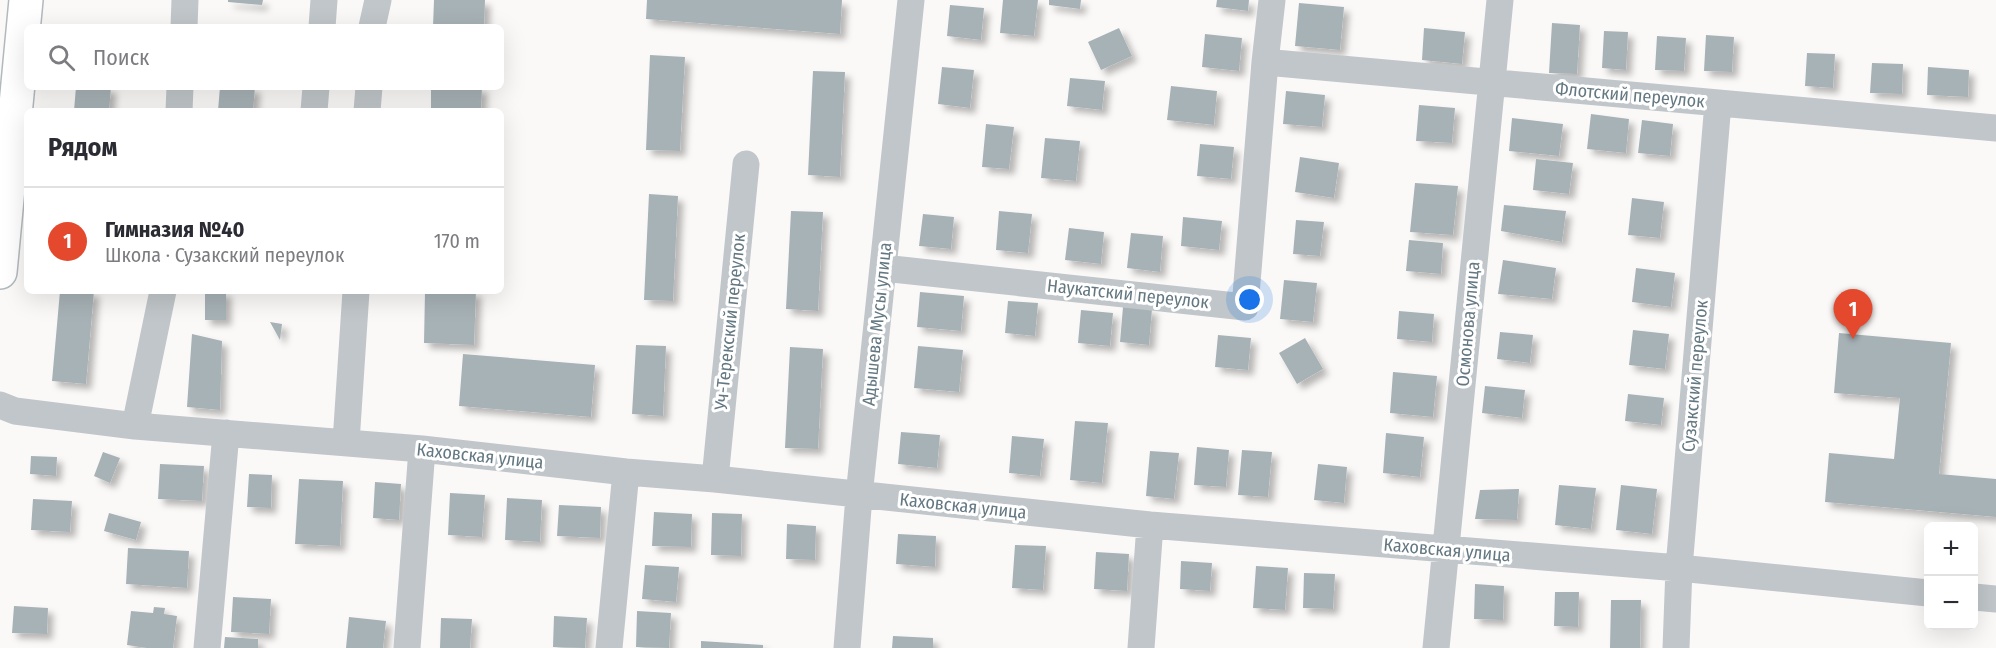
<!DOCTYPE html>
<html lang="ru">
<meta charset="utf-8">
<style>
:root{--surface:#fff;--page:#f7f7f7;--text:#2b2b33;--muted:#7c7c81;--line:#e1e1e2;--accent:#e4482d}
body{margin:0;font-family:"Fira Sans Condensed",sans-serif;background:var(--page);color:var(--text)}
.controls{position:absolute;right:18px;bottom:18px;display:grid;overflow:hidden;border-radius:9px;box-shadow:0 6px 24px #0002}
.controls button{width:54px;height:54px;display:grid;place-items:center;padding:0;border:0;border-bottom:2px solid var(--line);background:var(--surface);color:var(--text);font:30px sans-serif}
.you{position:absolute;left:1250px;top:300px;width:21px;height:21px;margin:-15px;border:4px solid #fff;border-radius:50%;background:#1a73e8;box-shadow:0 0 0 9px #1a73e833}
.badge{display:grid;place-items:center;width:39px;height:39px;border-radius:50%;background:var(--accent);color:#fff;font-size:20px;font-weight:700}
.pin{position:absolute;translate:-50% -50px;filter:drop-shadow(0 2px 3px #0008)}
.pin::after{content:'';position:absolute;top:32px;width:21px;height:18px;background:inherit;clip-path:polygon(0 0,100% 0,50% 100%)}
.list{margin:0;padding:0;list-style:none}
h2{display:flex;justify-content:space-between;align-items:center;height:78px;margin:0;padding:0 24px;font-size:26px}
h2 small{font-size:20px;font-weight:400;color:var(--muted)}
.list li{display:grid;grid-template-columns:39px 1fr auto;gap:18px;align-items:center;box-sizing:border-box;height:108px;padding:0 24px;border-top:2px solid var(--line)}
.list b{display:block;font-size:22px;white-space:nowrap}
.list p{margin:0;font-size:20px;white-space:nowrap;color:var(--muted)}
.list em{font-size:20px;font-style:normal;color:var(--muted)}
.icon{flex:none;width:33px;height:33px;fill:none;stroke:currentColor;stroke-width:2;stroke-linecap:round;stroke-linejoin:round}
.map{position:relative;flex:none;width:1996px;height:648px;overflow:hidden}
.search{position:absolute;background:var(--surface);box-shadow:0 6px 24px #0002;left:24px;top:24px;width:480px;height:66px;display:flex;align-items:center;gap:15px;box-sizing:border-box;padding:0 21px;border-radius:9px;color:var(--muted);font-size:22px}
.panel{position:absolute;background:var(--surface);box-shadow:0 6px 24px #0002;left:24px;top:108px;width:480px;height:186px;border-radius:9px}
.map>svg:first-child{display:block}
.building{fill:#a7b2b6;filter:url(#shadow)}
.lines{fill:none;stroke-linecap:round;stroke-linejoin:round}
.secondary-casing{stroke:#b2babe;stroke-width:36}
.street{stroke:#c0c6c9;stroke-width:27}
.secondary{stroke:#fff;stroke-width:33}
.labels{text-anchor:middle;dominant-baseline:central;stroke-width:6;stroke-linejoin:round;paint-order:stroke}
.street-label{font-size:18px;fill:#647882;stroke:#fff}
</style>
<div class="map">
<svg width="1996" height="648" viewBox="0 0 1996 648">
<defs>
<filter id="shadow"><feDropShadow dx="5.5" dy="5.5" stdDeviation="3" flood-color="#0004"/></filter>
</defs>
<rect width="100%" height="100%" fill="#faf9f7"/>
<path class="building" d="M 228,0 L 263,0 L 262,5 L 228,2 Z
M 434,0 L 485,0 L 484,27 L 433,27 Z
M 647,0 L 842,0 L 840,34 L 646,19 Z
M 1003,0 L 1038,0 L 1034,36 L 1000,33 Z
M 1049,0 L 1081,0 L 1080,9 L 1049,5 Z
M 1217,0 L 1249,0 L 1248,11 L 1216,7 Z
M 1299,3 L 1344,7 L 1340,50 L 1295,46 Z
M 950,5 L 984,8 L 981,40 L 947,36 Z
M 1552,23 L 1580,25 L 1577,74 L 1549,73 Z
M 1119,28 L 1132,56 L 1101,70 L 1088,42 Z
M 1424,28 L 1465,32 L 1462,64 L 1422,60 Z
M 1604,31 L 1628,32 L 1626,70 L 1602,68 Z
M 1205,34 L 1242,38 L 1239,71 L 1202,67 Z
M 1706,35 L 1734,37 L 1732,72 L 1704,71 Z
M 1657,36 L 1686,38 L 1684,71 L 1655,70 Z
M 1807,53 L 1835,54 L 1833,88 L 1805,86 Z
M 650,55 L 685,57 L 680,151 L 646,150 Z
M 1872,63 L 1903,64 L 1902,94 L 1870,93 Z
M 942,67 L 974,70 L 970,108 L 938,104 Z
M 1928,67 L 1969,70 L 1968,97 L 1927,95 Z
M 813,71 L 845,72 L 840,177 L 808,175 Z
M 1070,78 L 1105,81 L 1102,110 L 1067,106 Z
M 1171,86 L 1217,91 L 1214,125 L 1167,120 Z
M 76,87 L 111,87 L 109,111 L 74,111 Z
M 220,87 L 255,87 L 253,111 L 218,111 Z
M 431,87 L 482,87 L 481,111 L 431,111 Z
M 1286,91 L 1325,95 L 1322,127 L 1283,124 Z
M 1419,105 L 1455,108 L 1452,143 L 1416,141 Z
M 1591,114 L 1629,119 L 1626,153 L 1587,149 Z
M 1512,118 L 1563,124 L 1559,156 L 1509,151 Z
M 1642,120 L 1673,124 L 1670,156 L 1638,153 Z
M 986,124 L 1014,127 L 1009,169 L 982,167 Z
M 1045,138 L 1080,141 L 1076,181 L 1041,178 Z
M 1200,144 L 1234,147 L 1231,179 L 1197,176 Z
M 1300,157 L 1339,163 L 1334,198 L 1295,192 Z
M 1536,159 L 1573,163 L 1569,194 L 1533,190 Z
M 1415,183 L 1458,186 L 1453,235 L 1410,232 Z
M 649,194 L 678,196 L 673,301 L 644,300 Z
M 1632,198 L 1664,202 L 1660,238 L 1628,235 Z
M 1504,205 L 1566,211 L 1562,242 L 1501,231 Z
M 791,211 L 823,212 L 818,311 L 786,309 Z
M 999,211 L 1032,214 L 1028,253 L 996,250 Z
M 923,214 L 954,217 L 951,249 L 919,246 Z
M 1183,217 L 1222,221 L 1219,250 L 1181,246 Z
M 1296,220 L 1324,222 L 1320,256 L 1293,254 Z
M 1069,228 L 1104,232 L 1101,264 L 1065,260 Z
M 1131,233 L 1163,236 L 1160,272 L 1127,268 Z
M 1409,240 L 1443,243 L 1441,274 L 1406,271 Z
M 1503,260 L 1556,268 L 1552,299 L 1498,294 Z
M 1636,268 L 1675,273 L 1671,307 L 1632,302 Z
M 1284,280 L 1317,283 L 1313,322 L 1280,319 Z
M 60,291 L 94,291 L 86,384 L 52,381 Z
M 205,291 L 226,291 L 226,320 L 205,320 Z
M 425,291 L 476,291 L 474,345 L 424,343 Z
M 920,292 L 964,296 L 961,331 L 917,327 Z
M 1008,301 L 1038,303 L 1035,336 L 1005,333 Z
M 1123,307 L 1152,309 L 1149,345 L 1120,342 Z
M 1081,310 L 1113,313 L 1110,346 L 1078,343 Z
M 1399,311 L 1434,314 L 1432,342 L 1397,339 Z
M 270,322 L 282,324 L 280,340 Z
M 1633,330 L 1669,334 L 1665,369 L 1629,365 Z
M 1500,332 L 1533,335 L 1530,363 L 1497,359 Z
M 1839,333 L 1951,343 L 1939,474 L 1996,479 L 1996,517 L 1825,502 L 1829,453 L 1894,459 L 1900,398 L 1834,393 Z
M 192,334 L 222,341 L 220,410 L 187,407 Z
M 1218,335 L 1251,338 L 1248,370 L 1215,367 Z
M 1305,338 L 1323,369 L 1297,384 L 1279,353 Z
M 636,345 L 666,346 L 663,416 L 632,414 Z
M 918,346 L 963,350 L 959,392 L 914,388 Z
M 790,347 L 823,349 L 818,449 L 785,448 Z
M 463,354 L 595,365 L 591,417 L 459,406 Z
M 1393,372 L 1437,376 L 1433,417 L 1390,413 Z
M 1485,386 L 1525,390 L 1522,418 L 1482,413 Z
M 1628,394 L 1664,398 L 1661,425 L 1625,421 Z
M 1075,421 L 1108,423 L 1102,483 L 1070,480 Z
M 901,432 L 940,435 L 937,468 L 898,464 Z
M 1386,433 L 1424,437 L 1420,477 L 1383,473 Z
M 1012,436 L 1044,439 L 1040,476 L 1009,473 Z
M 1197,447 L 1229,450 L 1226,487 L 1194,485 Z
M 1242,450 L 1272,452 L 1268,497 L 1238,495 Z
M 1150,451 L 1179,453 L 1174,499 L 1146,496 Z
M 103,452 L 120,458 L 110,483 L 94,476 Z
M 31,456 L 57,457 L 56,476 L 30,474 Z
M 160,464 L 204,466 L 202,501 L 158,499 Z
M 1318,464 L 1347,467 L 1344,503 L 1314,500 Z
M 249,474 L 272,475 L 271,508 L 247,507 Z
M 299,479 L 343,481 L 340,546 L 295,544 Z
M 375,482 L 401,484 L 399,520 L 373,518 Z
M 1559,485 L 1596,488 L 1591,529 L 1555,525 Z
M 1621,485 L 1657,489 L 1652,534 L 1616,530 Z
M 1519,489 L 1517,520 L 1475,519 L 1480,490 Z
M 450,493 L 485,495 L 482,537 L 448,535 Z
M 507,498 L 542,500 L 540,542 L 505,540 Z
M 33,499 L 72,501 L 70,532 L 31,530 Z
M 559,505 L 601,507 L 600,538 L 557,536 Z
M 654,512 L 692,514 L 691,547 L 652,546 Z
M 109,513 L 141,522 L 136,540 L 104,531 Z
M 712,513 L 742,514 L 741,556 L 711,555 Z
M 787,524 L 816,526 L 815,560 L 786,559 Z
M 898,534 L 936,536 L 935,567 L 896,564 Z
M 1015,545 L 1046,546 L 1043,590 L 1012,588 Z
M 128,548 L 189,551 L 187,588 L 126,584 Z
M 1096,552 L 1129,554 L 1127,591 L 1094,589 Z
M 1181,561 L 1212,563 L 1210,591 L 1180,589 Z
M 645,565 L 679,567 L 676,602 L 642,599 Z
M 1256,566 L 1288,568 L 1285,610 L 1253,608 Z
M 1304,573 L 1335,574 L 1333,609 L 1303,608 Z
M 1475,584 L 1504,586 L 1503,620 L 1474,619 Z
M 1555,592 L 1579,592 L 1578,627 L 1554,626 Z
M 233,597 L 271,599 L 269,634 L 231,632 Z
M 1611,600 L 1641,600 L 1640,648 L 1610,648 Z
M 14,606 L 48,608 L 47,634 L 12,633 Z
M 154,607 L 165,608 L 164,614 L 177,616 L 173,648 L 147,648 L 127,645 L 131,611 L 153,613 Z
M 637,611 L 671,613 L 669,648 L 636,647 Z
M 554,616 L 587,618 L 585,648 L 553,647 Z
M 349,617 L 386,621 L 383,648 L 346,648 Z
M 441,618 L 472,619 L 470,648 L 440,648 Z
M 893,636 L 933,638 L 933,648 L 892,648 Z
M 225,637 L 258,639 L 258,648 L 224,648 Z
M 701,641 L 763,645 L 763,648 L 701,648 Z"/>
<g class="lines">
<g class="secondary-casing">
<path id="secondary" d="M 0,272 L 26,0"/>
</g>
<path class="street" d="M 184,27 L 185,0
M 322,27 L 324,0
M 372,27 L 378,0
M 1265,62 L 1996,128
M 179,111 L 180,87
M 314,111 L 316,87
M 367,111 L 369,87
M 883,268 L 1245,307 L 1265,62 L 1272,0
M 0,405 L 15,411 L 135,426 L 422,449 L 626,472 L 715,479 L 1150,525 L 1679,568 L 1928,593
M 135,426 L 163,291
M 346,442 L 356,291
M 715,479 L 746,164
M 1974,597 L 1996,599
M 207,648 L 226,433
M 407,648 L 422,449
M 609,648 L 626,472
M 847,648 L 859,496 L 911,0
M 1141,648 L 1150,525
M 1436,648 L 1500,0
M 1676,648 L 1679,568 L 1718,103"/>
<use href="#secondary" class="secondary"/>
</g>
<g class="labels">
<g class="street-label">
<text transform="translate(1630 95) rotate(5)">Флотский переулок</text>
<text transform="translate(1128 294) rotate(6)">Наукатский переулок</text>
<text transform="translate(730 322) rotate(-84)">Уч-Терекский переулок</text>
<text transform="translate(877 324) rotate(-84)">Адышева Мусы улица</text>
<text transform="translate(1468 324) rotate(-85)">Осмонова улица</text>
<text transform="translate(1695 376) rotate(-85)">Сузакский переулок</text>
<text transform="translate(480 456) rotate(6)">Каховская улица</text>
<text transform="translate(963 506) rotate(6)">Каховская улица</text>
<text transform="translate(1447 550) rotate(5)">Каховская улица</text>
</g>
</g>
</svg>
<div class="controls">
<button>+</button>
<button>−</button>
</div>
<div class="you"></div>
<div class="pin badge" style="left:1853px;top:339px">1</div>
<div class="search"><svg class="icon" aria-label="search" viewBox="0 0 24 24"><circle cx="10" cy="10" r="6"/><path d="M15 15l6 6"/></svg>Поиск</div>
<section class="panel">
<h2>Рядом<small></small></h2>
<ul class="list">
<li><span class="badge">1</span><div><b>Гимназия №40</b><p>Школа · Сузакский переулок</p></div><em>170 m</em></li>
</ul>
</section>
</div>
